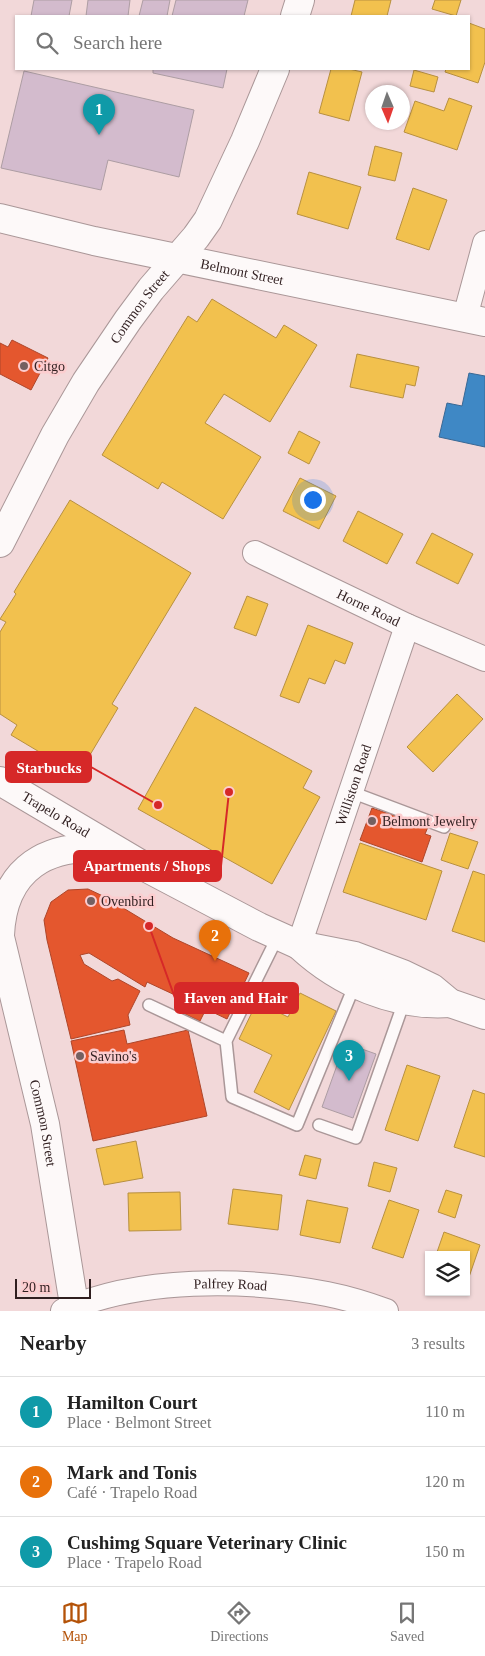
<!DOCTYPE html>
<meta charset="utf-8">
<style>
:root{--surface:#fff;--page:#f2f2f2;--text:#222;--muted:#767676;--line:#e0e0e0;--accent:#b45309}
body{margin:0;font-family:"Times New Roman",serif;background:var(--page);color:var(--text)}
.controls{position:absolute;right:15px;bottom:15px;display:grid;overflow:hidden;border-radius:0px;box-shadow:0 1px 4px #0004}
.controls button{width:45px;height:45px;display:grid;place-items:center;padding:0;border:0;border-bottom:1px solid var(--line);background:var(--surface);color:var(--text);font:25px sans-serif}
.compass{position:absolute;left:365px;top:85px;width:45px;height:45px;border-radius:50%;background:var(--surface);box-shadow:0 1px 4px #0004;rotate:178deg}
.scale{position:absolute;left:15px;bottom:12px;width:76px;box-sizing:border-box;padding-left:5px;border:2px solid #301f20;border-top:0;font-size:14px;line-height:18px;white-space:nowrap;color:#301f20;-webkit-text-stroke:4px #fccdcf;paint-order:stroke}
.you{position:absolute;left:312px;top:499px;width:18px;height:18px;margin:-12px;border:4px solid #fff;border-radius:50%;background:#1a73e8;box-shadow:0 0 0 8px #1a73e833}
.badge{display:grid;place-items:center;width:32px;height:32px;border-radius:50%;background:var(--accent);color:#fff;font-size:16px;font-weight:700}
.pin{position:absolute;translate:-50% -41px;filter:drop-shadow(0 1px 2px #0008)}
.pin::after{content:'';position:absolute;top:26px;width:18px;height:15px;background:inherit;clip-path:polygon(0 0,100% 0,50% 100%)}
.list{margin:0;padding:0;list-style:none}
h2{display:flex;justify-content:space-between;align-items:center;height:65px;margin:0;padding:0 20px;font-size:21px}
h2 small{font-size:16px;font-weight:400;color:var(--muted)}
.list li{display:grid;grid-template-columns:32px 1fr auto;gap:15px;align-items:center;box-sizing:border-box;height:70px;padding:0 20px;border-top:1px solid var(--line)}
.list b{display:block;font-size:19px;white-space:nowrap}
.list p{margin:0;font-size:16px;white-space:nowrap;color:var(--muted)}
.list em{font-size:16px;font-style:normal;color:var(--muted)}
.icon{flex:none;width:28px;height:28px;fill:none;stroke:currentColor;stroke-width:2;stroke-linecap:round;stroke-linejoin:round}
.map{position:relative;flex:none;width:485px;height:1311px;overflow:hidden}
.search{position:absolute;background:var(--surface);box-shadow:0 1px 4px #0004;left:15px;right:15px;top:15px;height:55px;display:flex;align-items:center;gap:12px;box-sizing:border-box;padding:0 18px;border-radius:0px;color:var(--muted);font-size:19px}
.sheet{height:275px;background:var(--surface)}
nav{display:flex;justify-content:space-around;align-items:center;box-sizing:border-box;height:70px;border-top:1px solid var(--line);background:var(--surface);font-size:14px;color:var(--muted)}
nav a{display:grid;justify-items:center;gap:2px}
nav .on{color:var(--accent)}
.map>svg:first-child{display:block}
.homes{fill:#f2c14e;stroke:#b89040}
.shops{fill:#e4572e;stroke:#ae462a}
.schools{fill:#3f88c5;stroke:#3a6894}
.building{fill:#d3bbcd;stroke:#ad9da3}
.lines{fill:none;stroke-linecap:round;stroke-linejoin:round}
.service-casing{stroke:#aa9798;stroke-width:14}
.minor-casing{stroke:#aa9798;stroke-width:26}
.secondary-casing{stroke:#aa9798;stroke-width:30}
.primary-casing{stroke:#aa9798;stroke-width:30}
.service{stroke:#fdf9f9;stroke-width:11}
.minor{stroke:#fdf9f9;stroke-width:24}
.secondary{stroke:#fdf9f9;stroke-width:28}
.primary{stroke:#fdf9f9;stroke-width:28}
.poi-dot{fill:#746061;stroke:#fccdcf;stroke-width:2}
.labels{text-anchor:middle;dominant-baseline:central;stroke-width:5;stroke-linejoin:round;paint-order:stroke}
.street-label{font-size:14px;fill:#301f20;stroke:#fccdcf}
.poi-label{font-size:14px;fill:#301f20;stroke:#fccdcf;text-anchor:start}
.leader{fill:none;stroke:#d62828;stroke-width:2}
.callout-dot{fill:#d62828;stroke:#fccdcf;stroke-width:2}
.callout{fill:#d62828;stroke:#d62828;stroke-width:2}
.callout-label{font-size:15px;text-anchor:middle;font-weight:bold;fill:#fff}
</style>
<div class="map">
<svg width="485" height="1311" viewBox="0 0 485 1311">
<rect width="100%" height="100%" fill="#f2d8d9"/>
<path class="homes" d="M 355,0 L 391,0 L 387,16 L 351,16 Z
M 435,0 L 461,0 L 456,16 L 432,9 Z
M 469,23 L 485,29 L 485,62 L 478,83 L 445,72 L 446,69 L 469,69 Z
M 331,69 L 349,69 L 362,72 L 349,121 L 319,113 Z
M 414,70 L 438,77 L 434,92 L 410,86 Z
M 449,98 L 472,106 L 457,150 L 404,132 L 415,101 L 444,111 Z
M 375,146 L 402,153 L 395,181 L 368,175 Z
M 309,172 L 361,187 L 348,229 L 297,214 Z
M 413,188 L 447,200 L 429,250 L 396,239 Z
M 212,299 L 276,338 L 284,325 L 317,345 L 270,422 L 224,394 L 205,423 L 261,457 L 223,519 L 162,482 L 158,489 L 102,455 L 188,316 L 197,322 Z
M 357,354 L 419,367 L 415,386 L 406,384 L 403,398 L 350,387 Z
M 299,431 L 320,442 L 309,464 L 288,453 Z
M 300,478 L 336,496 L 319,529 L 283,511 Z
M 70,500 L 191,573 L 112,704 L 118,708 L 78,775 L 11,735 L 17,725 L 0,714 L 0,632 L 6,622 L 0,619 L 16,594 L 14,592 Z
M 358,511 L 403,534 L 387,564 L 343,541 Z
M 432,533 L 473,554 L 458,584 L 416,563 Z
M 247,596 L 268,604 L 256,636 L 234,628 Z
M 308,625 L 353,643 L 345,664 L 335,660 L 325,684 L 309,678 L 299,703 L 280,696 Z
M 457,694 L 483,719 L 433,772 L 407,747 Z
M 195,707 L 312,771 L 303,788 L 320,797 L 272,884 L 138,809 Z
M 450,833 L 478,842 L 468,869 L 441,860 Z
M 360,843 L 442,871 L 426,920 L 343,892 Z
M 473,871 L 485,875 L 485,942 L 452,931 Z
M 300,993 L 336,1011 L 289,1110 L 254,1092 L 272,1055 L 239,1039 L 257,1002 L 288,1017 Z
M 407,1065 L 440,1076 L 418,1141 L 385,1130 Z
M 473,1090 L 485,1094 L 485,1157 L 454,1147 Z
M 136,1141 L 143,1178 L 104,1185 L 96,1149 Z
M 305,1155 L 321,1159 L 316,1179 L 299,1175 Z
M 374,1162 L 397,1168 L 390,1192 L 368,1186 Z
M 233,1189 L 282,1195 L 278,1230 L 228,1224 Z
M 446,1190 L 462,1195 L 455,1218 L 438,1212 Z
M 180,1192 L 181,1230 L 129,1231 L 128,1193 Z
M 307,1200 L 348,1208 L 340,1243 L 300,1235 Z
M 389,1200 L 419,1210 L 403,1258 L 372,1248 Z
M 444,1232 L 480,1245 L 468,1280 L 466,1280 L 466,1255 L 436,1255 Z"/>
<path class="shops" d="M 12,340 L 48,358 L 31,390 L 0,374 L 0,343 L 8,347 Z
M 372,808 L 428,827 L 425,834 L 431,836 L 422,862 L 360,840 Z
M 88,889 L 105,897 L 173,938 L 249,973 L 227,1019 L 206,1009 L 200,1021 L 185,1014 L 190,1002 L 147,982 L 145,987 L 89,953 L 80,955 L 84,964 L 112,981 L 118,979 L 140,991 L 128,1015 L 130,1025 L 71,1039 L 47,940 L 44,920 L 51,902 L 68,890 Z
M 124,1030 L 127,1044 L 188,1030 L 207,1116 L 93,1141 L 71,1041 Z"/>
<path class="schools" d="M 469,373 L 485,376 L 485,447 L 439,437 L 447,403 L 462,406 Z"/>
<path class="building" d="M 34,0 L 72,0 L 69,16 L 31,16 Z
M 88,0 L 130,0 L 128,16 L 86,16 Z
M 143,0 L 170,0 L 167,16 L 139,16 Z
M 176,0 L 248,0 L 244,16 L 172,16 Z
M 153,69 L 227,69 L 223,88 L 153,73 Z
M 24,71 L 194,110 L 179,177 L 108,160 L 101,190 L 1,168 Z
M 345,1043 L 376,1054 L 353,1118 L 322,1107 Z"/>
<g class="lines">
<g class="service-casing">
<path id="service" d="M 351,792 L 444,827
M 278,936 L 226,1041 L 232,1097 L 297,1125 L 355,984
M 149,1005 L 226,1041
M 319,1125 L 356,1138 L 405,999"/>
</g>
<g class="minor-casing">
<g id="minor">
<path d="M 465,317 L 485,243"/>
<path id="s1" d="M 255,553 L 407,626 L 485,659"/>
<path id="s2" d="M 299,945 L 407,626"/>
<path id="s3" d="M 63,1311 C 139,1277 246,1278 327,1294 C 347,1298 367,1304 386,1311"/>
</g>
</g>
<g class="secondary-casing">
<g id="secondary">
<path d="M 295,16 L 300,0"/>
<path id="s4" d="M 0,218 L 94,241 L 485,322"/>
<path id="s5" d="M 0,543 L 55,435 L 86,382 L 128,320 L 151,289 L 196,237 L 208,220 L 245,141 L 275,69"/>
<path id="s6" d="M 0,937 L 45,1124 L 75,1311"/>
</g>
</g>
<g class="primary-casing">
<g id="primary">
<path id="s7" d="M 0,781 L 147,868 L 259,927 L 299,945 L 355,956 L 403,974 L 432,988 L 450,1003 L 485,1015"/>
<path d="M 0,935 C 3,868 48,841 112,850"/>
<path d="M 300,946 C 340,983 395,1007 450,1003"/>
</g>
</g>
<use href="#service" class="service"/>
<use href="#minor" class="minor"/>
<use href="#secondary" class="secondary"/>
<use href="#primary" class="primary"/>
</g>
<g class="poi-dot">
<circle cx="24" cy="366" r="5"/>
<circle cx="372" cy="821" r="5"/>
<circle cx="91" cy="901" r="5"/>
<circle cx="80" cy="1056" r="5"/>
</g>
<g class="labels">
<g class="street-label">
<text stroke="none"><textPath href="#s4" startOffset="248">Belmont Street</textPath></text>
<text stroke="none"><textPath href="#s5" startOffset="275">Common Street</textPath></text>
<text stroke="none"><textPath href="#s1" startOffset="126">Horne Road</textPath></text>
<text stroke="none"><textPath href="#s2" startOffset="169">Williston Road</textPath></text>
<text stroke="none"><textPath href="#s7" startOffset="65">Trapelo Road</textPath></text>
<text stroke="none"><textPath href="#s6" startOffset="191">Common Street</textPath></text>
<text stroke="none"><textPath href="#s3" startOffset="171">Palfrey Road</textPath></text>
</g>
<g class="poi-label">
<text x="34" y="366">Citgo</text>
<text x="382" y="821">Belmont Jewelry</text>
<text x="101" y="901">Ovenbird</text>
<text x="90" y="1056">Savino's</text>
</g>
</g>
<path class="leader" d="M158 805L91 767M229 792L221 866M149 926L175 998"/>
<g class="callout-dot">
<circle cx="158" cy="805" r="5"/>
<circle cx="229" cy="792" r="5"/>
<circle cx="149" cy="926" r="5"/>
</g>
<g class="callout">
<rect x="6" y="752" width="85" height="30" rx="5"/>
<rect x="74" y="851" width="147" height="30" rx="5"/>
<rect x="175" y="983" width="123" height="30" rx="5"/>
</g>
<g class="callout-label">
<text x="49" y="773">Starbucks</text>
<text x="147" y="871">Apartments / Shops</text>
<text x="236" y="1003">Haven and Hair</text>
</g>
</svg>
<div class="controls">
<button><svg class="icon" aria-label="layers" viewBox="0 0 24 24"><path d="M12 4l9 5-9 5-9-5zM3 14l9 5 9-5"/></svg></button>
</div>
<svg class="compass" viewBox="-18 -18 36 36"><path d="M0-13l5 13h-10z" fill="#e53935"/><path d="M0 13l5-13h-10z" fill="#767676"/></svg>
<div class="scale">20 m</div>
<div class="you"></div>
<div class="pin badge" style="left:99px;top:135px;background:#0f9aa8">1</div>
<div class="pin badge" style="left:215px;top:961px;background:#e8710a">2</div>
<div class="pin badge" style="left:349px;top:1081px;background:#0f9aa8">3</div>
<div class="search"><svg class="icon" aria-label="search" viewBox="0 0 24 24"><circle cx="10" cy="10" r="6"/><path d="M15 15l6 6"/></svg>Search here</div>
</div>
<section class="sheet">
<h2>Nearby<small>3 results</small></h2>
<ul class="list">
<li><span class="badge" style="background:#0f9aa8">1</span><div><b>Hamilton Court</b><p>Place · Belmont Street</p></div><em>110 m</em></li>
<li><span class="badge" style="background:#e8710a">2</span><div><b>Mark and Tonis</b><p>Café · Trapelo Road</p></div><em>120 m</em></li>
<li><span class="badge" style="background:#0f9aa8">3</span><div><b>Cushimg Square Veterinary Clinic</b><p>Place · Trapelo Road</p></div><em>150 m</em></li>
</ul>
</section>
<nav>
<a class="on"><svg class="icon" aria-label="map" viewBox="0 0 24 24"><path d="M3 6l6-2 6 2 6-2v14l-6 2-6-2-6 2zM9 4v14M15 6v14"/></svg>Map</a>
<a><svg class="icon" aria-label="directions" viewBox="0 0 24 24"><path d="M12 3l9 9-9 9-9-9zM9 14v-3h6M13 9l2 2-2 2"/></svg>Directions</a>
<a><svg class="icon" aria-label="saved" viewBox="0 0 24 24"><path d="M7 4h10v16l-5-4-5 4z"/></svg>Saved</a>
</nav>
